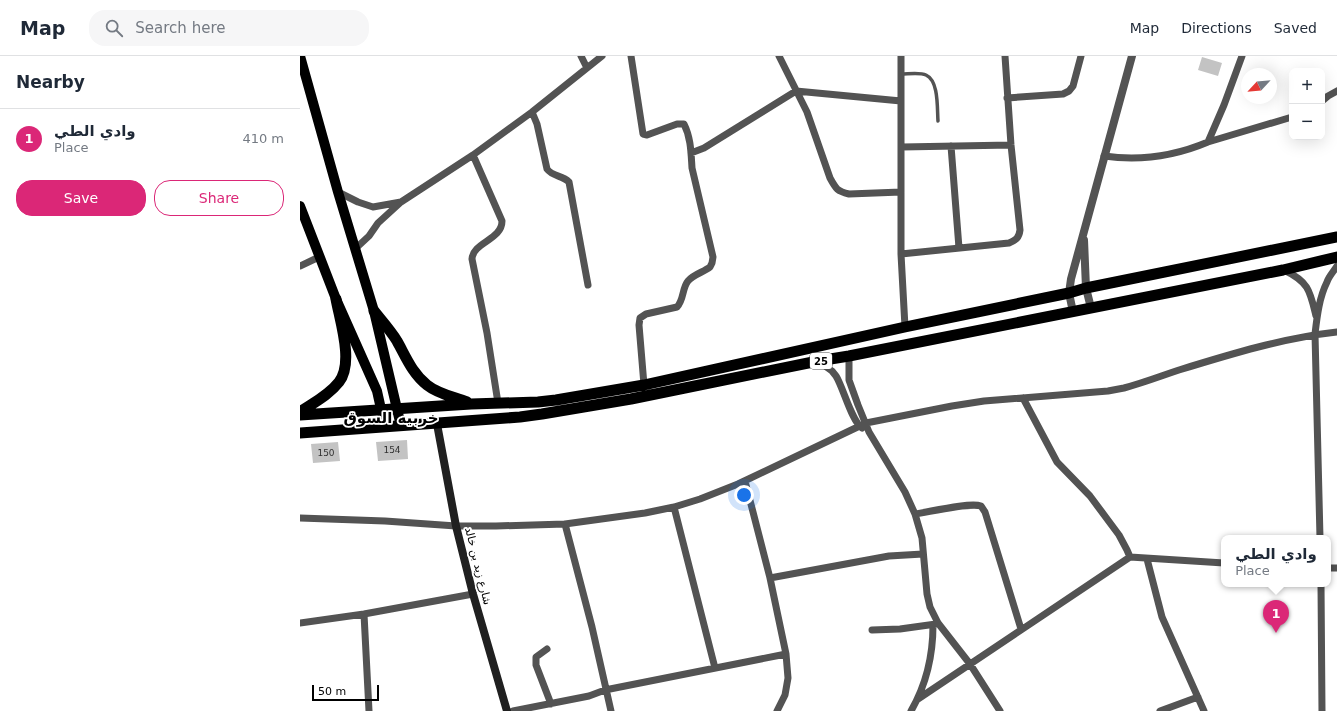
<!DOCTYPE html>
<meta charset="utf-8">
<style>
:root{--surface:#fff;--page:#f6f6f7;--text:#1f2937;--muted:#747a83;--line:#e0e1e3;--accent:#db2777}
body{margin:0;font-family:"DejaVu Sans","Noto Sans Arabic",sans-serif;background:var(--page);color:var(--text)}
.controls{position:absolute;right:12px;top:12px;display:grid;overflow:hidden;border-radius:8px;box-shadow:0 4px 16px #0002}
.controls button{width:36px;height:36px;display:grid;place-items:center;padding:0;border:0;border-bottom:1px solid var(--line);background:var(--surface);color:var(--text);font:20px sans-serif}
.compass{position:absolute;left:941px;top:12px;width:36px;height:36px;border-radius:50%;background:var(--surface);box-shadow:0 4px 16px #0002;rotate:244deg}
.scale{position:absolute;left:12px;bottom:10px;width:67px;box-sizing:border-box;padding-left:4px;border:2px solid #000;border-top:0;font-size:11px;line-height:14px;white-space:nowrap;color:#000;-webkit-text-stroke:3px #fff;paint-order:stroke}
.you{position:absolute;left:444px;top:439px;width:14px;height:14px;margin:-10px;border:3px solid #fff;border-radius:50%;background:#1a73e8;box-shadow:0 0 0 6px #1a73e833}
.badge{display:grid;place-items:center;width:26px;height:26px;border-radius:50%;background:var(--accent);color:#fff;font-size:13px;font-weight:700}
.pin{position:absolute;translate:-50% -33px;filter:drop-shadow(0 1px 2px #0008)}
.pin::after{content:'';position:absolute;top:21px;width:14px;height:12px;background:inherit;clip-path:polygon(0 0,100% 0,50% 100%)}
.popup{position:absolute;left:921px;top:479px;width:110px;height:52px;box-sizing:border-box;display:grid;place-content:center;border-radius:8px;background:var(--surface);filter:drop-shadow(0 1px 3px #0005);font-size:13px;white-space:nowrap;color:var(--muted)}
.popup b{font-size:15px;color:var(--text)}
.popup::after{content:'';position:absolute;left:50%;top:100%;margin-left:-8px;border:8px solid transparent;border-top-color:var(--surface)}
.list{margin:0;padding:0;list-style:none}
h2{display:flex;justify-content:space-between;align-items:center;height:52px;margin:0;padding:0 16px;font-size:17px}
h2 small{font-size:13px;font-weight:400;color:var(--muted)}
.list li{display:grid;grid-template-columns:26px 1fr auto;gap:12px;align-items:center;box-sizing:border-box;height:60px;padding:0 16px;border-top:1px solid var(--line)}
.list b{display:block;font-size:15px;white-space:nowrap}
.list p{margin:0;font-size:13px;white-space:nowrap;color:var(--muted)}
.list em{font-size:13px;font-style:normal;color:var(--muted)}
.actions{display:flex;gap:8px;padding:12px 16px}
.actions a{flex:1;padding:9px 0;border:1px solid var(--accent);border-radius:16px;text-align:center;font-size:14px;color:var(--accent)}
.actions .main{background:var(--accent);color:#fff}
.icon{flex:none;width:22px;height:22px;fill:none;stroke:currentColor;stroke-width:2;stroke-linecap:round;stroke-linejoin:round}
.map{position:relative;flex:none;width:1037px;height:655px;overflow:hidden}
header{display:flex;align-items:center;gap:24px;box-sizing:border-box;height:56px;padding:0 20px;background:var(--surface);border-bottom:1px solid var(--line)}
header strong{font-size:19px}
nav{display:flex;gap:22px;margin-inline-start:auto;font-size:14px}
.search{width:280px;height:36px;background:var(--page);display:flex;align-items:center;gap:10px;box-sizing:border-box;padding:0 14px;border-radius:16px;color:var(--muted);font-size:15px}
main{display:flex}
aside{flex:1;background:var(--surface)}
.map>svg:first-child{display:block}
.building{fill:#c3c3c3}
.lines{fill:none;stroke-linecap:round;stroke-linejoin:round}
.service{stroke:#535353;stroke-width:3.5}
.minor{stroke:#535353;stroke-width:7}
.tertiary{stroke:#535353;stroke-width:8}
.secondary{stroke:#202020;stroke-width:8}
.primary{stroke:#000;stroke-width:10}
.trunk{stroke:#000;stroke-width:11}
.labels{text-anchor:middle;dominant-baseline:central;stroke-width:3.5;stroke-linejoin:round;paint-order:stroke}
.number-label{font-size:9px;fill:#313131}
.shield{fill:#fff;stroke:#4c4c4c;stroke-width:1}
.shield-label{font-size:10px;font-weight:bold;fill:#000}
.street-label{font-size:11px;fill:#000;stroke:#fff}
.district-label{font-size:15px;font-weight:bold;fill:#000;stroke:#fff}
</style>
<header>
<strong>Map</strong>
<div class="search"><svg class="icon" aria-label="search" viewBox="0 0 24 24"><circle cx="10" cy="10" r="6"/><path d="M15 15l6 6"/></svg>Search here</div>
<nav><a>Map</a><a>Directions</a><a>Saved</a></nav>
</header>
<main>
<aside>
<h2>Nearby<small></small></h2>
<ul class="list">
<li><span class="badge">1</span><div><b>وادي الطي</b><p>Place</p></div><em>410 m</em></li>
</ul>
<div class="actions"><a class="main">Save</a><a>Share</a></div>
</aside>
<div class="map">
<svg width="1037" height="655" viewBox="0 0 1037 655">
<rect width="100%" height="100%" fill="#fff"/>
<path class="building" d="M 902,1 L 922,7 L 918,20 L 898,14 Z
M 107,384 L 108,403 L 78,405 L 76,386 Z
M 38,386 L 40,405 L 13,407 L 11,388 Z"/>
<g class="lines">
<path class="service" d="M 601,18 C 608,18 620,16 626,19 C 639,25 637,52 638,65"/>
<path class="minor" d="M 281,0 L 287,12
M 331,0 L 343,78 L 347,79 L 377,68 L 384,68 C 391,82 391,97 392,112 L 413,201 L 412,207 L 410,211 C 404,216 394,218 388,225 C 382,232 384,244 377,251 L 346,258 L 340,262 L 339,269 L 344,329
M 479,0 L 507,56 L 530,122 C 536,133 537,135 549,138 L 601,136
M 601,0 L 601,198 L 605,271
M 707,42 L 763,38 L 769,35 L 773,30 L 781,0
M 1022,45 L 1028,40 L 1037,35
M 232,56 L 237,68 L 247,113 C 253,121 262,119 269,126 L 288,229
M 908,86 L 992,61
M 651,90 L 659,192
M 602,91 L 711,89
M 391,97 L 404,92 L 496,35 L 601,45
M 173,99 L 202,165 C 202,184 173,186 172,203 L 187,277 L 198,347
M 804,100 C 839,105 875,100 908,86 L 924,49 L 942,0
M 38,136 L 58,146 L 73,151 L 101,146
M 55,193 L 69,180 L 78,167 L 101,146 L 173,99 L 232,56 L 302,0
M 601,198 L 709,187 C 716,184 719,182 720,174 L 711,89 L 705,0
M 0,210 L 19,201
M 984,214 C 1009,226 1010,235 1016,260
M 549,300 L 549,324 L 558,349 L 569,376 L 605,436 L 615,458 L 622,482 L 627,538 L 630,551 L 638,567 L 670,608 L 700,655
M 518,305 L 532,315 L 536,320 C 543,331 552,366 562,372
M 723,342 L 757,406 L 790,440 L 819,479 L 827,494 L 830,501
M 445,425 L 470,522 L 486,598 L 488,622 L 485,639 L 477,655
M 374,451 L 415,612
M 615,458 C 629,456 670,446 681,450 L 685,456 L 721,573
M 0,462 L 85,465 L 156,470 L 196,470 L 265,468 L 345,457 L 374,451 L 400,443 L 438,428 L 566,367 L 652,350 L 684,345 L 808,335 L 824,332 C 843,327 861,320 879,314 C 931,298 983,282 1037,276
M 265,468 L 292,571 L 311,655
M 1020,482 L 1015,278 C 1017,261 1019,242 1027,226 C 1029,220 1034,215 1037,210
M 847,503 L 862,561 L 904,655
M 1028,512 L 1037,512
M 470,522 L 589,500 L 623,498
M 1021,528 L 1022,655
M 64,558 L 69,655
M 0,567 L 64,558 L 173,538
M 572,574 L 600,573 L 636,568
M 247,593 L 236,601 L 236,609 L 251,648
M 618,643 L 830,501 L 924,507
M 213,655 L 289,640 L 305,634 L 486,598
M 611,655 C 626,629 633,599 633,569
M 860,655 L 898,641"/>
<path class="tertiary" d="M 784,184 L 786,232 L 791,252
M 773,256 L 769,237 L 771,223 L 832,0"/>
<path class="secondary" d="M 137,368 L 156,470 L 173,538 L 207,655"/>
<path class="primary" d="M 0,0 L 38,136 L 74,255 L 101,370
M 0,150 L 36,243 L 77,335 L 85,371"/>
<path class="trunk" d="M 74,255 C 82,265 91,275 97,285 C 106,301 112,317 127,329 C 138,338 154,341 167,346
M 0,356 C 13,347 29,339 39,326 C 54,307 40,265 36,243
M 0,359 L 171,348 L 238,346 L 256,344 L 344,329 L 605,271 L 769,237 L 786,232 L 1037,181
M 0,377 L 220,361 L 242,358 L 331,343 L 518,305 L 549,300 L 983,214 L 1037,201"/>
</g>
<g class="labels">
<g class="number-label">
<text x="92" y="394">154</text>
<text x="26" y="397">150</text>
</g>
<rect class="shield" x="510" y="297" width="22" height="16" rx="3"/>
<g class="shield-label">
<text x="521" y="305">25</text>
</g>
<g class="street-label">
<text transform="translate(178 510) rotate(76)">شارع زيد بن خالد</text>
</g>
<g class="district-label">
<text x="91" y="362">خربیه السوق</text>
</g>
</g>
</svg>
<div class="controls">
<button>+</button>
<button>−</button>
</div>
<svg class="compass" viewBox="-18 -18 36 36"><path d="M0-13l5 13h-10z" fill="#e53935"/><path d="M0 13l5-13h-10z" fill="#747a83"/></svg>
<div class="scale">50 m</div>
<div class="you"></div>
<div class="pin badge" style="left:976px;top:577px">1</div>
<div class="popup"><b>وادي الطي</b>Place</div>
</div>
</main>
